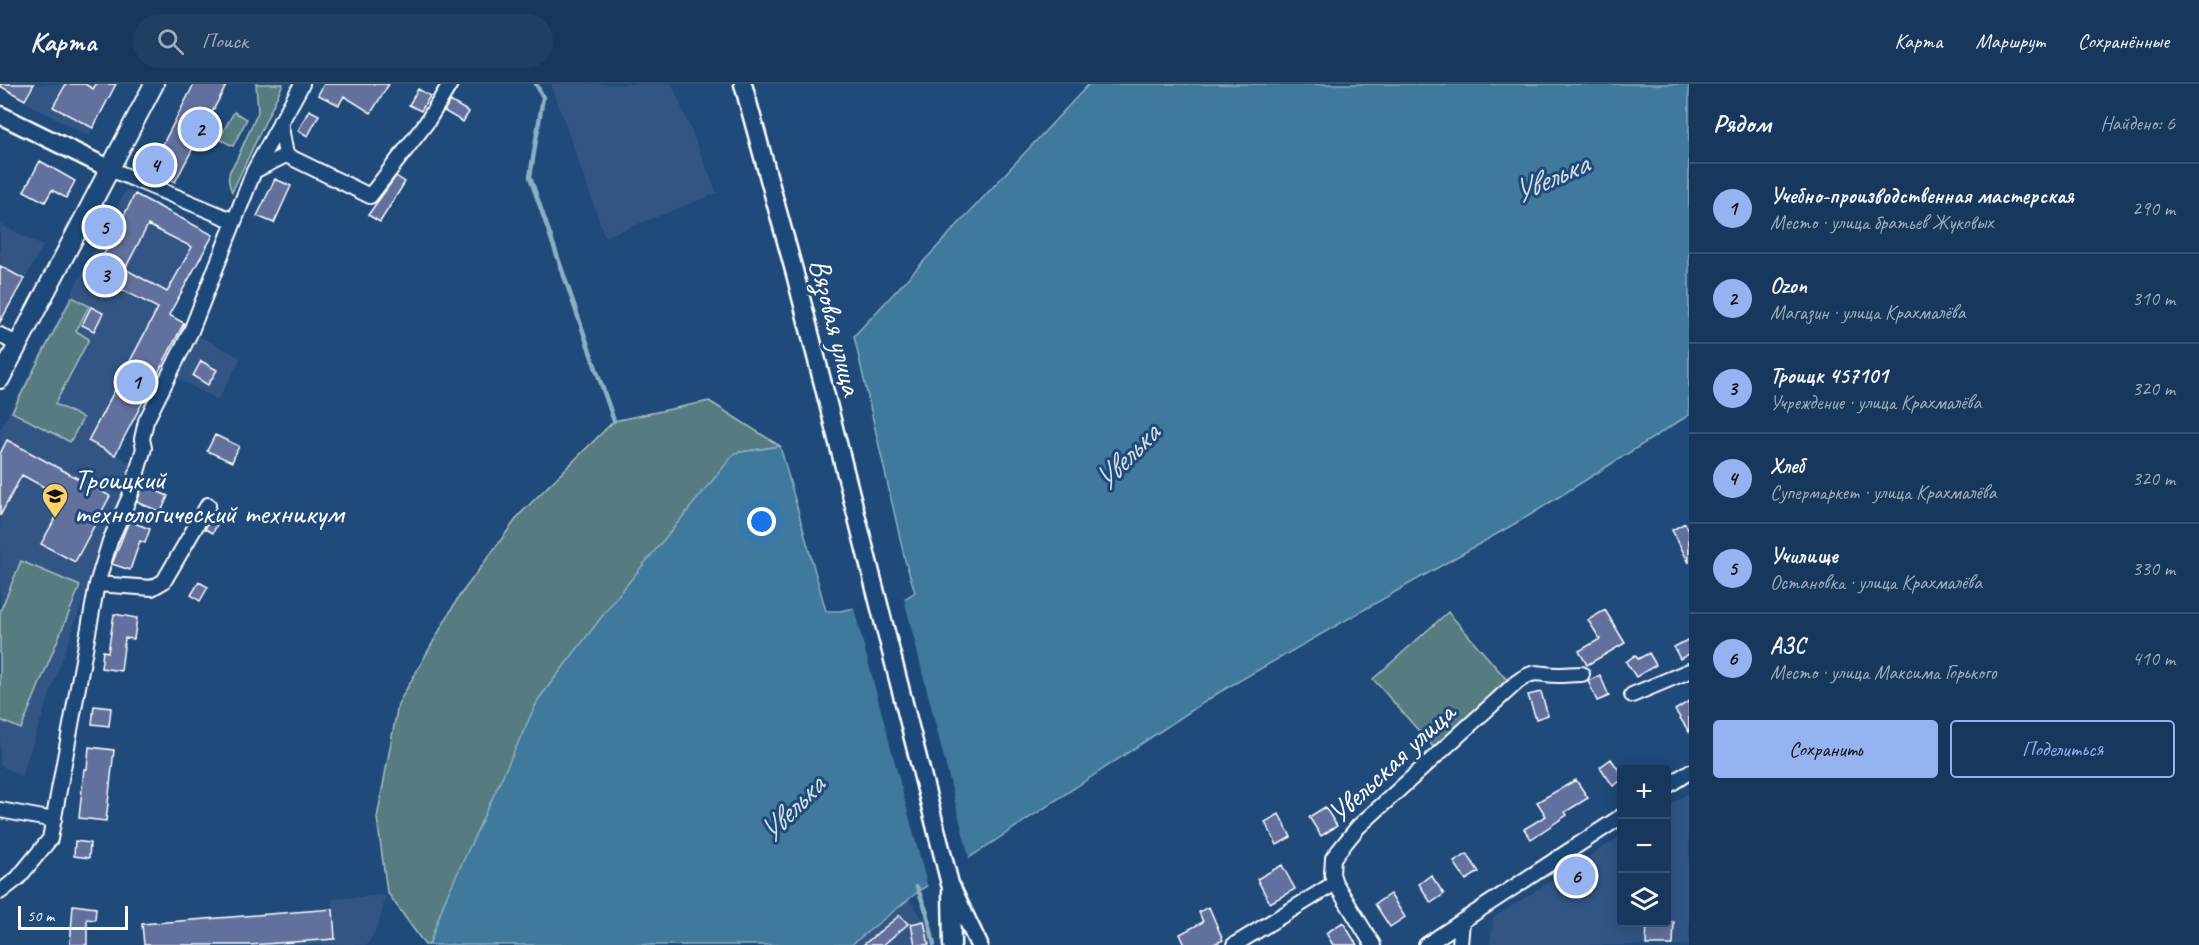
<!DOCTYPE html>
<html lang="ru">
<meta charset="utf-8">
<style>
:root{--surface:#17385c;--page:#203f62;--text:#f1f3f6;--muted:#9eacbb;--line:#365272;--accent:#95b2f1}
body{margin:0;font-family:Caveat,sans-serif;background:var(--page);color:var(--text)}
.controls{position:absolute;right:18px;bottom:18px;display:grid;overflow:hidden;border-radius:6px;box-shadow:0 3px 15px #0003}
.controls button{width:54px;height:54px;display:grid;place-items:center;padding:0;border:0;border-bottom:2px solid var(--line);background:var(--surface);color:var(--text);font:30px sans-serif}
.scale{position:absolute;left:18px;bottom:15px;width:110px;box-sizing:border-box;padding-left:6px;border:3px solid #fff;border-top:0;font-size:16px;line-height:21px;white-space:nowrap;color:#fff;-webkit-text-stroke:4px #1f4a7a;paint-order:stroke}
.you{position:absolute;left:762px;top:438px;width:21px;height:21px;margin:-15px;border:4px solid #fff;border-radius:50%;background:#1a73e8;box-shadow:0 0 0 9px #1a73e833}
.badge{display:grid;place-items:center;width:39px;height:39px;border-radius:50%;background:var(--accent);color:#111;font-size:20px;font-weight:700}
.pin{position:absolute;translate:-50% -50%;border:3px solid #fff;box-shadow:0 2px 6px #0006}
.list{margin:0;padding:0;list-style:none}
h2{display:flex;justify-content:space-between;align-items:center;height:78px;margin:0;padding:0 24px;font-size:26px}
h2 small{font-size:20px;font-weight:400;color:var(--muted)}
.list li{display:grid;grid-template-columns:39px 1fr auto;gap:18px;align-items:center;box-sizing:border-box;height:90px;padding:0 24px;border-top:2px solid var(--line)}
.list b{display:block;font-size:22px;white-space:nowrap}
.list p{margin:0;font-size:20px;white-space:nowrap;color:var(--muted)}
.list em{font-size:20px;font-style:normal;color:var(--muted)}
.actions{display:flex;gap:12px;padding:18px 24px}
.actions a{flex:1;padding:14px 0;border:2px solid var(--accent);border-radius:6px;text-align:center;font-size:21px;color:var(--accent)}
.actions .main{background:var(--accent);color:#111}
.icon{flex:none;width:33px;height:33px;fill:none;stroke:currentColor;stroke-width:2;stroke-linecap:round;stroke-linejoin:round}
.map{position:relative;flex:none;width:1689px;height:861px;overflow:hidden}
header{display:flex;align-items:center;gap:36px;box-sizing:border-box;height:84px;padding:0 30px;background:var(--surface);border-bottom:2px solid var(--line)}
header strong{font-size:28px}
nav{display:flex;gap:33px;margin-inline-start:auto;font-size:21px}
.search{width:420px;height:54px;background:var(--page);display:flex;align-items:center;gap:15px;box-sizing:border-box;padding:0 21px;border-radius:33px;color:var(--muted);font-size:22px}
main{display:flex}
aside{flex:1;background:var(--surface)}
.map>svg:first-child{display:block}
.built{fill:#335584}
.green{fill:#567c82;stroke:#aabec0;stroke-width:1.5}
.water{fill:#41799c;stroke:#8dafc4;stroke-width:1.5}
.pier{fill:#1f4a7a}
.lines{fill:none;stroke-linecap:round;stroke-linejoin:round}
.stream{stroke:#8dafc4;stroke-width:4.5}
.building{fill:#62709d;stroke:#fff;stroke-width:1.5;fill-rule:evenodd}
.minor-casing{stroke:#fff;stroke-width:18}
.tertiary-casing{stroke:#fff;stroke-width:21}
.secondary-casing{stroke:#fff;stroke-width:22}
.minor{stroke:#1f4a7a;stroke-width:14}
.tertiary{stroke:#1f4a7a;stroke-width:16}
.secondary{stroke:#1f4a7a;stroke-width:18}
.labels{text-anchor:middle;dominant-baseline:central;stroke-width:6;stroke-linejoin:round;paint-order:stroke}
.street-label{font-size:30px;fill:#fff;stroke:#1f4a7a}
.poi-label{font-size:30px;fill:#fff;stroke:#1f4a7a;text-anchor:start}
.water-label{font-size:32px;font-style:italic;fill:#d0dee6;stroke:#1f4a7a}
</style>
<header>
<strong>Карта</strong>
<div class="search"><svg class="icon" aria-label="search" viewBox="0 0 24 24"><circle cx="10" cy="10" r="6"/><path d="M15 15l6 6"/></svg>Поиск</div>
<nav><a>Карта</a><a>Маршрут</a><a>Сохранённые</a></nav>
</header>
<main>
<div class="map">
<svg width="1689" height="861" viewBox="0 0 1689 861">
<rect width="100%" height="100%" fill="#1f4a7a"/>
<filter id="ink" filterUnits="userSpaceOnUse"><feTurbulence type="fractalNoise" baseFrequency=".0167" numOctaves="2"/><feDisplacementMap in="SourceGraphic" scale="12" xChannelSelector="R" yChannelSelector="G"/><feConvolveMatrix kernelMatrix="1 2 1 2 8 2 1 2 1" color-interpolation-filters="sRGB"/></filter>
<g filter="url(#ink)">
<path class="built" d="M 35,0 L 116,0 L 89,52 L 26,19 Z
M 551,0 L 672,0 L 717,109 L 605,153 Z
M 126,105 L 213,151 L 169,231 L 184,239 L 115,370 L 131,379 L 21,693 L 0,681 L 0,346 Z
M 0,140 L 43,162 L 6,229 L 0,225 Z
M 197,251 L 241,274 L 218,316 L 175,293 Z
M 1689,708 L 1689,861 L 1490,861 L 1493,834 L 1621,752 L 1622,838 L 1666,838 L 1667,723 Z
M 386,811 L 378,843 L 367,861 L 144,861 L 142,840 L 332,825 L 332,815 Z
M 909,814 L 924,837 L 929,861 L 851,861 Z"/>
<path class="green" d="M 256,0 L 283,0 L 232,108 C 227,96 227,89 235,79 L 258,28 Z
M 234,28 L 247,35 L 233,62 L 219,55 Z
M 72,213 L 89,222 L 76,247 L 89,255 L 55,320 L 83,334 L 70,358 L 12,328 Z
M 709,317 L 780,362 L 735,369 L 445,816 L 429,861 L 425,861 L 387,808 L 377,734 L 398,620 L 458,514 L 520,430 L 614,337 Z
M 21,477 L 80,502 L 21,645 L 0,636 L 0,528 Z
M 1448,528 L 1508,597 L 1433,663 L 1373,595 Z"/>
<path class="water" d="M 1089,0 L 1689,0 L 1689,331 L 1530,431 L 1218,609 L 919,807 L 851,861 L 429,861 L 445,816 L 538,616 L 620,509 L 735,369 L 780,362 L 826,527 L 840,527 L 906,514 L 915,508 L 905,476 L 854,252 Z"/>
<path class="pier" d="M 903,511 L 970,777 L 928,804 L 853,521 Z"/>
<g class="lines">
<path class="stream" d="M 536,0 L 543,13 L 530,93 L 614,337
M 917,803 L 927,829 L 934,861"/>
</g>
<path class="building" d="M 0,0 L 34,0 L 25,16 L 0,2 Z
M 66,0 L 85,0 L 93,5 L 96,0 L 116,0 L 93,44 L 53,23 Z
M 194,0 L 227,0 L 175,98 L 150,85 Z
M 324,0 L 389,0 L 371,29 L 344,12 L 339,21 L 318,11 Z
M 418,5 L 430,12 L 421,27 L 409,21 Z
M 450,17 L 469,28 L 463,38 L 444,27 Z
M 309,26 L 319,31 L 308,52 L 298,47 Z
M 40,77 L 75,97 L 66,114 L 52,106 L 45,118 L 24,107 Z
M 396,92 L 405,98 L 380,138 L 368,131 Z
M 275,95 L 291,102 L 274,139 L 257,132 Z
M 135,110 L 213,151 L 169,231 L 184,239 L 115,371 L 88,357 L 158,224 L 93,191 ZM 148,141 L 192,163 L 167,208 L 125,185 Z
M 0,182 L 24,195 L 0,238 Z
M 91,223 L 103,229 L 94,247 L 82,241 Z
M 201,277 L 217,286 L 208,301 L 193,292 Z
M 215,351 L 239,362 L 232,378 L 207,367 Z
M 7,356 L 110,412 L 75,478 L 41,460 L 66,415 L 22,391 L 0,432 L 0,370 Z
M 143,401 L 168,412 L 161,428 L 137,418 Z
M 215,426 L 222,430 L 213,449 L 205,445 Z
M 129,437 L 150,445 L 145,459 L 140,457 L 130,486 L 112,480 Z
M 1685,439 L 1689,447 L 1689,479 L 1672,446 Z
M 199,498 L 208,503 L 200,517 L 191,511 Z
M 1605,526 L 1625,559 L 1587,581 L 1579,567 L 1600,555 L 1588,536 Z
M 114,530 L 137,534 L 134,555 L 125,554 L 121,587 L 101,584 L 103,567 L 108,568 Z
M 1689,555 L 1689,570 L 1680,575 L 1674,563 Z
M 1649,569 L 1656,581 L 1636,593 L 1626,578 L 1635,571 L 1638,575 Z
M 1600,591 L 1609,612 L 1597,617 L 1588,597 Z
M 1541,608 L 1548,631 L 1536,635 L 1528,611 Z
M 1689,617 L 1689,648 L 1675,626 Z
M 94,622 L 111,624 L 109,642 L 92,640 Z
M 89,663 L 114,666 L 106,737 L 79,734 L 84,685 L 87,685 Z
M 1611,675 L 1622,691 L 1622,696 L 1613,702 L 1600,683 Z
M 1576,696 L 1588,714 L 1565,728 L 1567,731 L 1531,755 L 1524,745 L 1546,732 L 1537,718 Z
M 1325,723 L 1337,742 L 1321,752 L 1309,733 Z
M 1279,730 L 1291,753 L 1277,761 L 1265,738 Z
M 75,757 L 90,759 L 89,774 L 74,772 Z
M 1467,770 L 1479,788 L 1466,796 L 1454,778 Z
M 1582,780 L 1590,793 L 1571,805 L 1563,792 Z
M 1282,781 L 1295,805 L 1270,819 L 1257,795 Z
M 1431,791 L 1444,810 L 1431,819 L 1419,800 Z
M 1390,810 L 1405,833 L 1390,843 L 1375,820 Z
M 73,821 L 96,824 L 95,836 L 87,835 L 87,861 L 70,861 Z
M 1209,823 L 1223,856 L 1212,861 L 1185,861 L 1180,850 L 1203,838 L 1199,828 Z
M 333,825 L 335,855 L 250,861 L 144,861 L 142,840 Z
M 900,831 L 908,840 L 883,861 L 863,861 Z
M 924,837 L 929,861 L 915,861 L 911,840 Z
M 1343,838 L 1357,861 L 1333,861 L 1326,849 Z
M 1647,838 L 1674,838 L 1673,861 L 1646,861 Z"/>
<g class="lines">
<g class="minor-casing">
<path id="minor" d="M 280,38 L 286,71 L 370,112 L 427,38 L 450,0
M 110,85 L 234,137
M 254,87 L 286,71
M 0,251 L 18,261
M 97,500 L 152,504 L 164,497 L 208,421
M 1632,611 L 1689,587
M 1666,703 L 1689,688
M 0,726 L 54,736
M 1335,799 L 1373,861
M 0,808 L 18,794 L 50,755 L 97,500 L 110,457 L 130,412 L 144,364 L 142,355 L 146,337 L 191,247 L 254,87 L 302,0
M 1234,861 L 1335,799 L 1332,790 L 1333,774 L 1358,743 L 1517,598 C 1537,584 1537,591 1558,591 C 1566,591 1574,590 1582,590
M 1426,861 L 1622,732
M 1460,861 L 1462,837"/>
</g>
<g class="tertiary-casing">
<path id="tertiary" d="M 743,0 L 795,190 L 950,800 L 979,861
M 0,31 L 110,85
M 951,807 L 952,861"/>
</g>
<g class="secondary-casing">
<path id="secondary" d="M 0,295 L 154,0"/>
</g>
<use href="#minor" class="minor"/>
<use href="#tertiary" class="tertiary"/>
<use href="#secondary" class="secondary"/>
</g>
</g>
<defs>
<g id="university-pin" transform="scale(1.35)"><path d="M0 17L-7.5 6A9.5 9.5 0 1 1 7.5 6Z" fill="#ffd166" stroke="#1f4a7a"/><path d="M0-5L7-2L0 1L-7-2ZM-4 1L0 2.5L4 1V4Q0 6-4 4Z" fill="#111"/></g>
</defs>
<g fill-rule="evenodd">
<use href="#university-pin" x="55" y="412"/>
</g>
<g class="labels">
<g class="street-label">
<text transform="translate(836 243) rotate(76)">Вязовая улица</text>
<text transform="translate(1391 679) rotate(-43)">Увельская улица</text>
</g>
<g class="poi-label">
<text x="74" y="395">Троицкий<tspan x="74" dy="34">технологический техникум</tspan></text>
</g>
<g class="water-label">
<text transform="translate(1550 94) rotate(-24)">Увелька</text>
<text transform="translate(1126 373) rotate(-46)">Увелька</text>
<text transform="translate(791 725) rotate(-46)">Увелька</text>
</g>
</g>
</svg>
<div class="controls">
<button>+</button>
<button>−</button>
<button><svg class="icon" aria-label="layers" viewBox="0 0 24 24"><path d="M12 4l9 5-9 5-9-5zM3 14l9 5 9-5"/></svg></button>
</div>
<div class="scale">50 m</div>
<div class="you"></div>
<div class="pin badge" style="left:136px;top:298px">1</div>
<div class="pin badge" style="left:200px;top:45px">2</div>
<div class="pin badge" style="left:105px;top:191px">3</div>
<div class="pin badge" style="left:155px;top:81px">4</div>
<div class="pin badge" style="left:104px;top:143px">5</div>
<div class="pin badge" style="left:1576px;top:792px">6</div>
</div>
<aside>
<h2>Рядом<small>Найдено: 6</small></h2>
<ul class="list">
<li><span class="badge">1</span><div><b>Учебно-производственная мастерская</b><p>Место · улица братьев Жуковых</p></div><em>290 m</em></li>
<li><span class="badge">2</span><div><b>Ozon</b><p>Магазин · улица Крахмалёва</p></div><em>310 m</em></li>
<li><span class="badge">3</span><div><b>Троицк 457101</b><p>Учреждение · улица Крахмалёва</p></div><em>320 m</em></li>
<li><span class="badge">4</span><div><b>Хлеб</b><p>Супермаркет · улица Крахмалёва</p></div><em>320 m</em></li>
<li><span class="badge">5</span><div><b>Училище</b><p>Остановка · улица Крахмалёва</p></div><em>330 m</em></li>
<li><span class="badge">6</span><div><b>АЗС</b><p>Место · улица Максима Горького</p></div><em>410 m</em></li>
</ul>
<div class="actions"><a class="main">Сохранить</a><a>Поделиться</a></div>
</aside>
</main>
